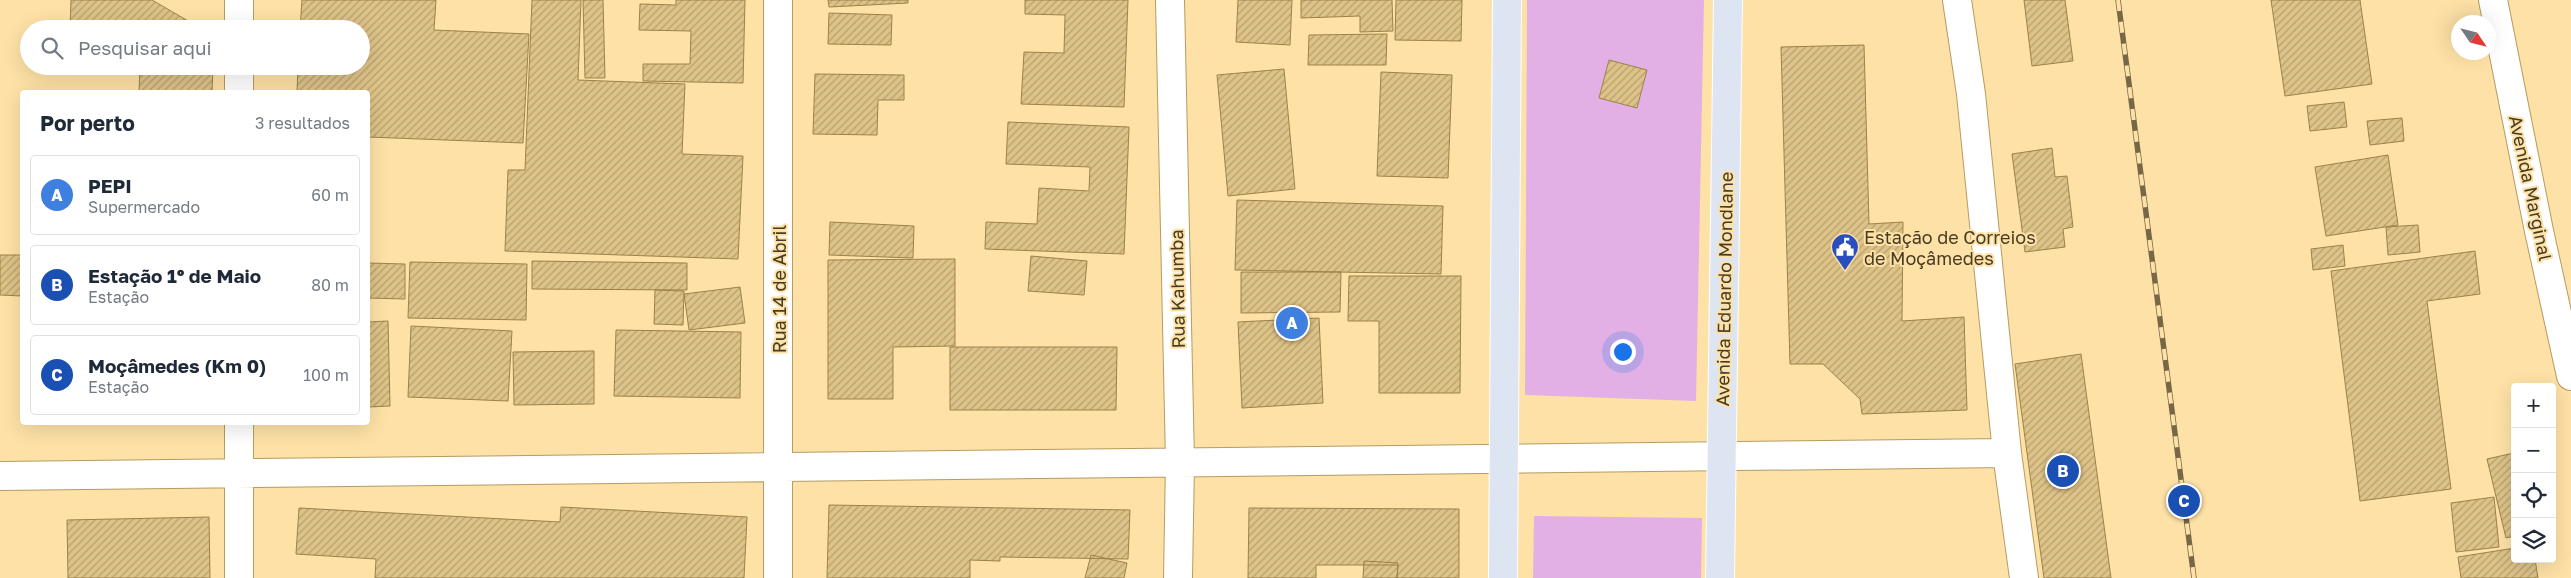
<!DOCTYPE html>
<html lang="pt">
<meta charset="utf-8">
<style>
:root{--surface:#fff;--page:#f6f6f7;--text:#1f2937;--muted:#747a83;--line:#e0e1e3;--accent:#0b8043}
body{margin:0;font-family:"Golos Text",sans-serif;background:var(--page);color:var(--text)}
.controls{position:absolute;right:15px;bottom:15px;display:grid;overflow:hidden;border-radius:5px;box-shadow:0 5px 20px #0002}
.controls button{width:45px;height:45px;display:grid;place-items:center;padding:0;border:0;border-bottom:1px solid var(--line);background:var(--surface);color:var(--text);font:25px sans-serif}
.compass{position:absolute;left:2451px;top:15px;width:45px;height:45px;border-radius:50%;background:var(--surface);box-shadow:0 5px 20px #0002;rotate:125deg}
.you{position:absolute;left:1622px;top:351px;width:18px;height:18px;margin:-12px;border:4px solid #fff;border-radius:50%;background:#1a73e8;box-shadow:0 0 0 8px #1a73e833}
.badge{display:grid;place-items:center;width:32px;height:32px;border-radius:50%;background:var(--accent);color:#fff;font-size:16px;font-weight:700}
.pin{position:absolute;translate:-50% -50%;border:2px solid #fff;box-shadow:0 1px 5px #0006}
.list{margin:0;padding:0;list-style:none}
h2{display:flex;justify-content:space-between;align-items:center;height:65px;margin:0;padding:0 20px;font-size:21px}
h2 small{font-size:16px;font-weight:400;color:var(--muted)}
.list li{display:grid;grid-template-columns:32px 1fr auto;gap:15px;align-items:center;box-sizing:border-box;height:80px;margin:0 10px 10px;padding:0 10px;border:1px solid var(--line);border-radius:5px}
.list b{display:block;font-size:19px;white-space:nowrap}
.list p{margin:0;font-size:16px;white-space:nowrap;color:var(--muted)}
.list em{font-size:16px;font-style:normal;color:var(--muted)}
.icon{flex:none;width:28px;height:28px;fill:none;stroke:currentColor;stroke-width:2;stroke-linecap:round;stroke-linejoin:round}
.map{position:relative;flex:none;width:2571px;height:578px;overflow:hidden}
.search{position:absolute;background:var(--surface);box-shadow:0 5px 20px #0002;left:20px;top:20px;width:350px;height:55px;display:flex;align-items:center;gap:12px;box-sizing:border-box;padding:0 18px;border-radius:28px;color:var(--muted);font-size:19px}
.panel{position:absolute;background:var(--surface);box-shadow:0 5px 20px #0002;left:20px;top:90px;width:350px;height:335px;border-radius:5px}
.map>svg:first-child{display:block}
.green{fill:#e3b0e5}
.building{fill:url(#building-hatch);stroke:#9c824a}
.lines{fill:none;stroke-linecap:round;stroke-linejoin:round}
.minor-casing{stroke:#b69b62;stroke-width:30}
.primary-casing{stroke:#fff;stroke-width:30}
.minor{stroke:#fff;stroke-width:28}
.primary{stroke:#dee5f2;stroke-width:28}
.rail-casing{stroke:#776746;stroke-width:5.5}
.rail{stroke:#fde1a6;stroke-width:4;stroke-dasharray:11;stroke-linecap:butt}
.labels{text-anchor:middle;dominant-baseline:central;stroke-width:4;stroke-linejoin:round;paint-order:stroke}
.street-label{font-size:18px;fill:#473b23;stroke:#fde1a6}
.poi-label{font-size:18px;fill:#473b23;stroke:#fde1a6;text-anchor:start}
</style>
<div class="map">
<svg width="2571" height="578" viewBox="0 0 2571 578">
<defs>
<pattern id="building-hatch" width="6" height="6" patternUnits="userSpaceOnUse" patternTransform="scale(1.25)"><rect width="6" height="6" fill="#dec388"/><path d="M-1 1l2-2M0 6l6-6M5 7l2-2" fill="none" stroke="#b6a06f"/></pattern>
</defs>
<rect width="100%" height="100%" fill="#fde1a6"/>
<path class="green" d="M 1527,0 L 1704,0 L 1696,401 L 1525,395 Z
M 1534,516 L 1702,518 L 1701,578 L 1533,578 Z"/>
<path class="building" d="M 71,0 L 152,0 L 202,29 L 70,29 Z
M 302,0 L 436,0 L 434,30 L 529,34 L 523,143 L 368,137 L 368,92 L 297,92 L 298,66 L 361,66 L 361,29 L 300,29 Z
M 532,0 L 581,0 L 578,80 L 685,84 L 682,154 L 743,156 L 738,259 L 505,251 L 508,170 L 525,170 Z
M 583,0 L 603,0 L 605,78 L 585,78 Z
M 676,0 L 745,0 L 743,83 L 643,81 L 643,64 L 690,64 L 691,31 L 639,30 L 640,4 L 676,5 Z
M 828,0 L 908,0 L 908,3 L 829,7 Z
M 1025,0 L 1128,0 L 1124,107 L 1021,104 L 1024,52 L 1064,53 L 1065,15 L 1025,14 Z
M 1238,0 L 1292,0 L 1290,45 L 1236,42 Z
M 1301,0 L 1392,0 L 1393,31 L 1360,32 L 1360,16 L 1301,18 Z
M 1396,0 L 1462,0 L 1461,41 L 1395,40 Z
M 2024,0 L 2065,0 L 2073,61 L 2032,66 Z
M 2271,0 L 2360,0 L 2372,84 L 2285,96 Z
M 829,13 L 892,15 L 891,45 L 828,44 Z
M 1387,34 L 1386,65 L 1308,65 L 1309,35 Z
M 1864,45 L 1869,224 L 1903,222 L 1902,321 L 1964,317 L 1967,410 L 1862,414 L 1860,399 L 1823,364 L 1790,364 L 1781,47 Z
M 1609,60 L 1647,70 L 1637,108 L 1599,98 Z
M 140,66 L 213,66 L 212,92 L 139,92 Z
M 1284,69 L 1295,189 L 1228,196 L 1217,75 Z
M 1381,72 L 1452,75 L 1448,178 L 1377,176 Z
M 815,74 L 904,75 L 904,100 L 878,100 L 877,135 L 813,134 Z
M 2344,102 L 2347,127 L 2310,131 L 2307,106 Z
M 2402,118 L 2404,141 L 2370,145 L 2367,121 Z
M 1008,122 L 1129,127 L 1124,254 L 985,249 L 986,222 L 1037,224 L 1039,188 L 1089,191 L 1090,167 L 1006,164 Z
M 2052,148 L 2055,177 L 2067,176 L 2073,227 L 2063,229 L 2065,247 L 2025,252 L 2012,154 Z
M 2388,155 L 2398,225 L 2326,236 L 2315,167 Z
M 1237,200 L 1443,206 L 1441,274 L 1235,270 Z
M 830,222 L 914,226 L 913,258 L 829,255 Z
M 2418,225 L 2420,252 L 2388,255 L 2386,227 Z
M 2343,245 L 2345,266 L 2313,270 L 2311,249 Z
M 2475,251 L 2480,294 L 2427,301 L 2451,489 L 2360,501 L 2331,271 Z
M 0,255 L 22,255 L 22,296 L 0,295 Z
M 1031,256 L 1087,261 L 1084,295 L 1028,291 Z
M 955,259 L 955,346 L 893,347 L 893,399 L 828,399 L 828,260 Z
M 532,261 L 687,263 L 687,290 L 532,289 Z
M 410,262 L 527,264 L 526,320 L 408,318 Z
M 368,263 L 405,264 L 405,299 L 368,298 Z
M 1241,272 L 1341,272 L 1340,312 L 1241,313 Z
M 1349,276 L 1461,276 L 1460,393 L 1379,393 L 1379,321 L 1348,321 Z
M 740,287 L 745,323 L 689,330 L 684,294 Z
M 655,290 L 684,291 L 683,325 L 654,324 Z
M 1319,318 L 1323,403 L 1242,408 L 1238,322 Z
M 388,321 L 390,406 L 368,407 L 368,322 Z
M 411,326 L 512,331 L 508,401 L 408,397 Z
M 616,330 L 741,332 L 740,398 L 614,396 Z
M 950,347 L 1117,347 L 1116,410 L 950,410 Z
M 594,351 L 594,404 L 514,405 L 513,352 Z
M 2081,354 L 2111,578 L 2044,578 L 2015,364 Z
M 2514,453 L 2515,536 L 2506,538 L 2487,459 Z
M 2494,497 L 2499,547 L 2456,552 L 2451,503 Z
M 829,505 L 1130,510 L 1128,559 L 1000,557 L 1000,561 L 970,560 L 970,578 L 827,578 Z
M 561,507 L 747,517 L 744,578 L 375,578 L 376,559 L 296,554 L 299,508 L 560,522 Z
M 1249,508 L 1459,509 L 1459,578 L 1397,578 L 1398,565 L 1316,565 L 1316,578 L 1248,578 Z
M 209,517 L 210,578 L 68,578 L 67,520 Z
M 2515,548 L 2515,559 L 2535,559 L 2538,578 L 2461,578 L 2458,557 Z
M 1091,555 L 1127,563 L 1124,578 L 1085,578 Z
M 1364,561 L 1398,563 L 1397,578 L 1363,578 Z"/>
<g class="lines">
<g class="minor-casing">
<path id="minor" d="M 778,0 L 778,578
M 1170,0 L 1180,462 L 1178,578
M 2493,0 L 2539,231 L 2571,376
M 239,29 L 239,0
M 239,92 L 239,66
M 239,422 L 239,578
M 2007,453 L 2024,578
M 0,476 L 2007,453 L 1971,94 L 1957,0"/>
</g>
<g class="primary-casing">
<path id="primary" d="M 1503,578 L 1507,0
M 1720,578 L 1728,0"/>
</g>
<use href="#minor" class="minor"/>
<use href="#primary" class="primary"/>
<g class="rail-casing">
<path id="rail" d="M 2118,0 L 2194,578"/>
</g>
<use href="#rail" class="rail"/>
</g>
<defs>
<g id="civic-pin" transform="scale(1.4375)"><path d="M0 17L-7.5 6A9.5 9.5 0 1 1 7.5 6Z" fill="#294fbe" stroke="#fde1a6"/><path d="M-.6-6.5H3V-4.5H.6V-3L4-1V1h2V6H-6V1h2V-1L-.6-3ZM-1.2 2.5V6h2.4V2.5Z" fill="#fff"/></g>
</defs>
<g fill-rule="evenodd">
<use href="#civic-pin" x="1845" y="247"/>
</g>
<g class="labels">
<g class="street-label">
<text transform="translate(2531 188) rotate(78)">Avenida Marginal</text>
<text transform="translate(779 289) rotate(-90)">Rua 14 de Abril</text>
<text transform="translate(1177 289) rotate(-91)">Rua Kahumba</text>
<text transform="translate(1724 289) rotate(-89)">Avenida Eduardo Mondlane</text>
</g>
<g class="poi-label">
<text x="1864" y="237">Estação de Correios<tspan x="1864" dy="21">de Moçâmedes</tspan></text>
</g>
</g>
</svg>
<div class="controls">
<button>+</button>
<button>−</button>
<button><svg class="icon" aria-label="locate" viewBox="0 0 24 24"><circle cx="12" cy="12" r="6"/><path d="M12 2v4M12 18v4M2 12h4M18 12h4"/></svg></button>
<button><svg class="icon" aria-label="layers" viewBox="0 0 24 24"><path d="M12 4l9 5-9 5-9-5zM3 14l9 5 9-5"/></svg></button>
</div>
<svg class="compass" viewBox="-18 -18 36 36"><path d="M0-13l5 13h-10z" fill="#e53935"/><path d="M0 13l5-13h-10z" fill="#747a83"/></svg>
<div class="you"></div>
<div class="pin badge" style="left:1292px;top:323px;background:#3f7fe0">A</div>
<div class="pin badge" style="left:2063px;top:471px;background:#1a4fb4">B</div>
<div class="pin badge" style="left:2184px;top:501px;background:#1a4fb4">C</div>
<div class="search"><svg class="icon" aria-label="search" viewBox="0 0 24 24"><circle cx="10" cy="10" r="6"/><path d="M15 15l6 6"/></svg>Pesquisar aqui</div>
<section class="panel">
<h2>Por perto<small>3 resultados</small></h2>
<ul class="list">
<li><span class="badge" style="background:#3f7fe0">A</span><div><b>PEPI</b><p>Supermercado</p></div><em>60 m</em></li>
<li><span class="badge" style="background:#1a4fb4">B</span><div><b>Estação 1º de Maio</b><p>Estação</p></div><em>80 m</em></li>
<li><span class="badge" style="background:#1a4fb4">C</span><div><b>Moçâmedes (Km 0)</b><p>Estação</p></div><em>100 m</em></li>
</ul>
</section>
</div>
